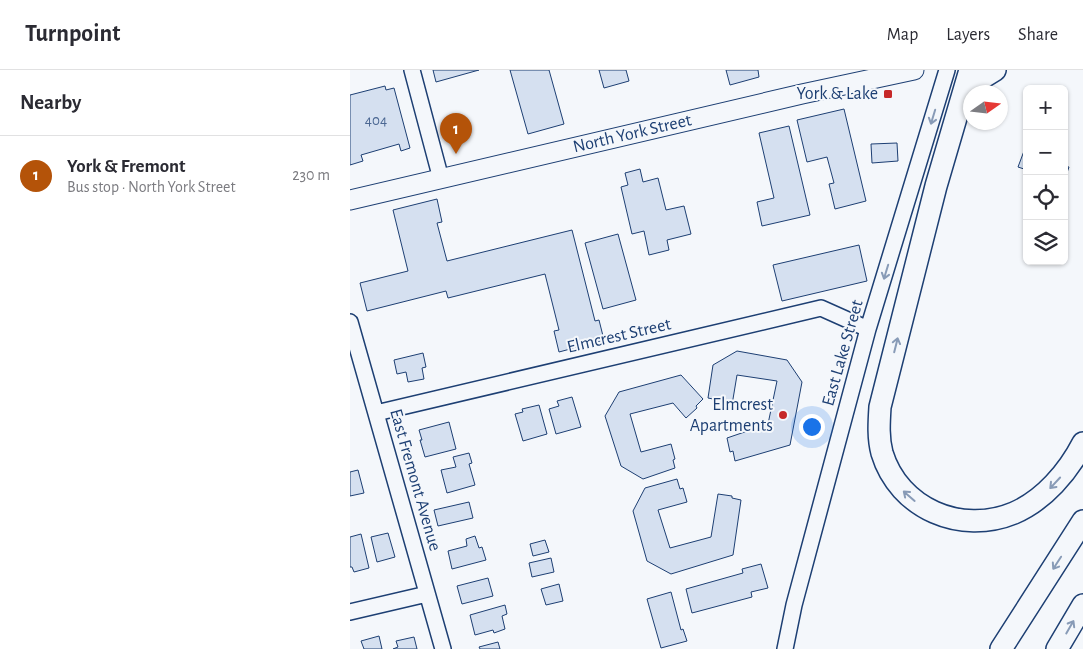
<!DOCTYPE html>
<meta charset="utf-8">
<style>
:root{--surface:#fff;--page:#f2f2f3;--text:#2b2b33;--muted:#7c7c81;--line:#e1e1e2;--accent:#b45309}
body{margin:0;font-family:"Alegreya Sans",sans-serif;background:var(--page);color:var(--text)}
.controls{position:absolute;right:15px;top:15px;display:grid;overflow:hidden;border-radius:8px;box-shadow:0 1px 4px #0004}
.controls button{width:45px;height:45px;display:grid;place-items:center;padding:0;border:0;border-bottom:1px solid var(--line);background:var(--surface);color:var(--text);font:25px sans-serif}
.compass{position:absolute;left:613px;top:15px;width:45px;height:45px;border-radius:50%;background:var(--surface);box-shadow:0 1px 4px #0004;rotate:76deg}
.you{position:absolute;left:461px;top:356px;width:18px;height:18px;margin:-12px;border:4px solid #fff;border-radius:50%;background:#1a73e8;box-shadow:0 0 0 8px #1a73e833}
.badge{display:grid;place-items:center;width:32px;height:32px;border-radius:50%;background:var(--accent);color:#fff;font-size:16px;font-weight:700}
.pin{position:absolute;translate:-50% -41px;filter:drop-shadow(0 1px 2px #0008)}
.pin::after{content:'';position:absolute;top:26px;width:18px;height:15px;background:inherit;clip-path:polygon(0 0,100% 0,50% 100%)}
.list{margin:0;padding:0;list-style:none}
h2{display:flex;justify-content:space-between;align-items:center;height:65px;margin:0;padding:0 20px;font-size:21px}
h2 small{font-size:16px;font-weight:400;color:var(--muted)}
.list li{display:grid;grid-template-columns:32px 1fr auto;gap:15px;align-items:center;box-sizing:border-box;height:80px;padding:0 20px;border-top:1px solid var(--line)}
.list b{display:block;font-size:19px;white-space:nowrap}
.list p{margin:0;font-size:16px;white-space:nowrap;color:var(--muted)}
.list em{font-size:16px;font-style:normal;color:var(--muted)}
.icon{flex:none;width:28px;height:28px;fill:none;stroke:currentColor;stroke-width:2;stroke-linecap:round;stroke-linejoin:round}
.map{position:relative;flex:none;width:733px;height:579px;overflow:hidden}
header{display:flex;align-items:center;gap:30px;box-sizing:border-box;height:70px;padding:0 25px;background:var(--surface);border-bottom:1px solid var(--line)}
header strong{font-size:24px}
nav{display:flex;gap:28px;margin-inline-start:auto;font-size:18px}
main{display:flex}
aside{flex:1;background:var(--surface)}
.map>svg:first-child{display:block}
.building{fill:#d5e0f0;stroke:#1d3f73}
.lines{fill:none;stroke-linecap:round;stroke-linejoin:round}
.minor-casing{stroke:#1d3f73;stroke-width:18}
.major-casing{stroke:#1d3f73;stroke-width:21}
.highway-casing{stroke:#1d3f73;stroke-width:24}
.minor{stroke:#f4f7fb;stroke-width:15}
.major{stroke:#f4f7fb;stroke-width:19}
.highway{stroke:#f4f7fb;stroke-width:21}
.oneway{stroke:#889bb7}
.poi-dot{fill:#c62828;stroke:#f4f7fb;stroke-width:2}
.labels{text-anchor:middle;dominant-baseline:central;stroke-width:4;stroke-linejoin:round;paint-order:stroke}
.number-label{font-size:15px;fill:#4b6792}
.poi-label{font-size:18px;fill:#1d3f73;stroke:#f4f7fb;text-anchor:end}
.street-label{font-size:18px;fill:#1d3f73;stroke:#f4f7fb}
</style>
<header>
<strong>Turnpoint</strong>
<nav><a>Map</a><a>Layers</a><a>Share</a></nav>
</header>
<main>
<aside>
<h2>Nearby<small></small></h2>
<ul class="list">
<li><span class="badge">1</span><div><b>York &amp; Fremont</b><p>Bus stop · North York Street</p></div><em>230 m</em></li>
</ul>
</aside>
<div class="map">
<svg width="733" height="579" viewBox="0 0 733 579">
<rect width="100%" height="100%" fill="#f4f7fb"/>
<path class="building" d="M 83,0 L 129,0 L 86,12 Z
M 160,0 L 199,0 L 214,54 L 178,64 Z
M 249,0 L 276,0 L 279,11 L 254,18 Z
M 376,0 L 408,0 L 409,7 L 380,15 Z
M 35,16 L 36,20 L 44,18 L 60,78 L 51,81 L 49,74 L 11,85 L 13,91 L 0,95 L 0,25 Z
M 494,39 L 516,131 L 485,139 L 479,114 L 484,113 L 477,87 L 457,92 L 447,50 Z
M 439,56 L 460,145 L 412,156 L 407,132 L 424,128 L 409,63 Z
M 547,73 L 548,91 L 522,93 L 521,74 Z
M 674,81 L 677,82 L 677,100 L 668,97 Z
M 714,96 L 719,97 L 714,111 Z
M 290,99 L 293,112 L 308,108 L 316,140 L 334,136 L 341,164 L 317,170 L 319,180 L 299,185 L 294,161 L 282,164 L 271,117 L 278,115 L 275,103 Z
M 87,129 L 92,152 L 87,153 L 97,191 L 222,160 L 245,251 L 249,250 L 254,270 L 209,282 L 204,261 L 209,260 L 195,204 L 98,228 L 96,221 L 17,241 L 10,213 L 58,201 L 43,140 Z
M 268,164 L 286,230 L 253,239 L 235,173 Z
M 509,175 L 517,211 L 432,231 L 423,195 Z
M 387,281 L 437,290 L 452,312 L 440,375 L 385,391 L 383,381 L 380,382 L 377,368 L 418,354 L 427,311 L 387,305 L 382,335 L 367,333 L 368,330 L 358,328 L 363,295 Z
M 73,283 L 76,297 L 72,298 L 74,309 L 58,312 L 56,302 L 47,304 L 44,290 Z
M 331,305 L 353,329 L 346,336 L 347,338 L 336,348 L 323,333 L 280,344 L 291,382 L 321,374 L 325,389 L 323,390 L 325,398 L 293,409 L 271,396 L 255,346 L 269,322 Z
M 222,327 L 231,357 L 206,364 L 199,339 L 209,336 L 207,331 Z
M 189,335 L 197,364 L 173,371 L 165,344 L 173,342 L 172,339 Z
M 99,352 L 106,379 L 75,387 L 70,370 L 72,370 L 69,360 Z
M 119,383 L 122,393 L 119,394 L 125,415 L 97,423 L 91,400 L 106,397 L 103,387 Z
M 8,400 L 14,423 L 0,426 L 0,402 Z
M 327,409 L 330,419 L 333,418 L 337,432 L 308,440 L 320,478 L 361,467 L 368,424 L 382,426 L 382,428 L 391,430 L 383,485 L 321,504 L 297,491 L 283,441 L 295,418 Z
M 119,432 L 123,448 L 88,456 L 84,440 Z
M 38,463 L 45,487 L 27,492 L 21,467 Z
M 11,464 L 19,498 L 4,502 L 2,497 L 0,497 L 0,467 Z
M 125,466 L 129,478 L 132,477 L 136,490 L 102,499 L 98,481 L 117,476 L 116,469 Z
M 195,470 L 199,482 L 183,486 L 180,474 Z
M 201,488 L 204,502 L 182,507 L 179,493 Z
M 411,494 L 418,518 L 401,522 L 402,527 L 342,543 L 336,519 L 393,503 L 392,499 Z
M 138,508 L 143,526 L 112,534 L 107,516 Z
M 209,514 L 213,531 L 196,535 L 191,519 Z
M 321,522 L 331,560 L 333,559 L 337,571 L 311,578 L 297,529 Z
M 155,535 L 157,544 L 152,546 L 155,559 L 144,563 L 143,560 L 125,565 L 120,545 Z
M 29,566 L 32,579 L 14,579 L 11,571 Z
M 64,567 L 67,579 L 43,579 L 48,577 L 46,571 Z
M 148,572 L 150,579 L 130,579 L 129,577 Z"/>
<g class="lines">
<g class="minor-casing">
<path id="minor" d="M 62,0 L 91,109
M 0,252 L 93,579
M 26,343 L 471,238 L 518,259
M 0,542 L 77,524
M 435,579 L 444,535 L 518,259 L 597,0"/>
</g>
<g class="major-casing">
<g id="major">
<path id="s1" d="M 0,130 L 452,24 L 564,0"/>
</g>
</g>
<g class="highway-casing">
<path id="highway" d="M 620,0 L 586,116 L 530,337 C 529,353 528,368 532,383 C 549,439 611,465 664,443 C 694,430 718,402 733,373
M 613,29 L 632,8 L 645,0
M 651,579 L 733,451
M 707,579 L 733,535"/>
</g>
<use href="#minor" class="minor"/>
<use href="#major" class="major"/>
<use href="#highway" class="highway"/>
</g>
<defs><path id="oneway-shaft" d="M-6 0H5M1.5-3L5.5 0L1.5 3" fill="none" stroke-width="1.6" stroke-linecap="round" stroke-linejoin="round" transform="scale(1.25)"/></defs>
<g class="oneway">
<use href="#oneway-shaft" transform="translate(583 47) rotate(107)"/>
<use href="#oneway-shaft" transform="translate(536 202) rotate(107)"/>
<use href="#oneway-shaft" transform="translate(546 275) rotate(-76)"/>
<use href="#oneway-shaft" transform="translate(705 413) rotate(133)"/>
<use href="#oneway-shaft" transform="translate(559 426) rotate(-139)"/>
<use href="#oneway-shaft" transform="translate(707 493) rotate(123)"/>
<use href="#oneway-shaft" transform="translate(720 557) rotate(-60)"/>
</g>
<g class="poi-dot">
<rect x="533" y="19" width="10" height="10" rx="2.5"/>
<circle cx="433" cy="345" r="5"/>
</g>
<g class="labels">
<g class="number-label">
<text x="26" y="50">404</text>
</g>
<g class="poi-label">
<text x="528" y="24">York &amp; Lake</text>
<text x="423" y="335">Elmcrest<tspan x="423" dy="21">Apartments</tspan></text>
</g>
<g class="street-label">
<text stroke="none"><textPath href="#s1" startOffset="290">North York Street</textPath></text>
<text transform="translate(269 266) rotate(-13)">Elmcrest Street</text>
<text transform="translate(493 283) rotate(-74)">East Lake Street</text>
<text transform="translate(65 410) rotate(74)">East Fremont Avenue</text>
</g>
</g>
</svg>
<div class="controls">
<button>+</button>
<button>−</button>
<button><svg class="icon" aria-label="locate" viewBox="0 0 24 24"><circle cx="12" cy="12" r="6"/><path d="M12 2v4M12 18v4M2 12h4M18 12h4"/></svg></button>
<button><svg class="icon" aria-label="layers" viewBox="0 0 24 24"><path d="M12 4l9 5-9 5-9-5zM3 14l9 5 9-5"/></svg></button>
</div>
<svg class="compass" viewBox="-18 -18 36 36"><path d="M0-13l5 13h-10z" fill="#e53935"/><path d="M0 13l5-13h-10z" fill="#7c7c81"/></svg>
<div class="you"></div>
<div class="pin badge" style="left:106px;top:84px">1</div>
</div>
</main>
